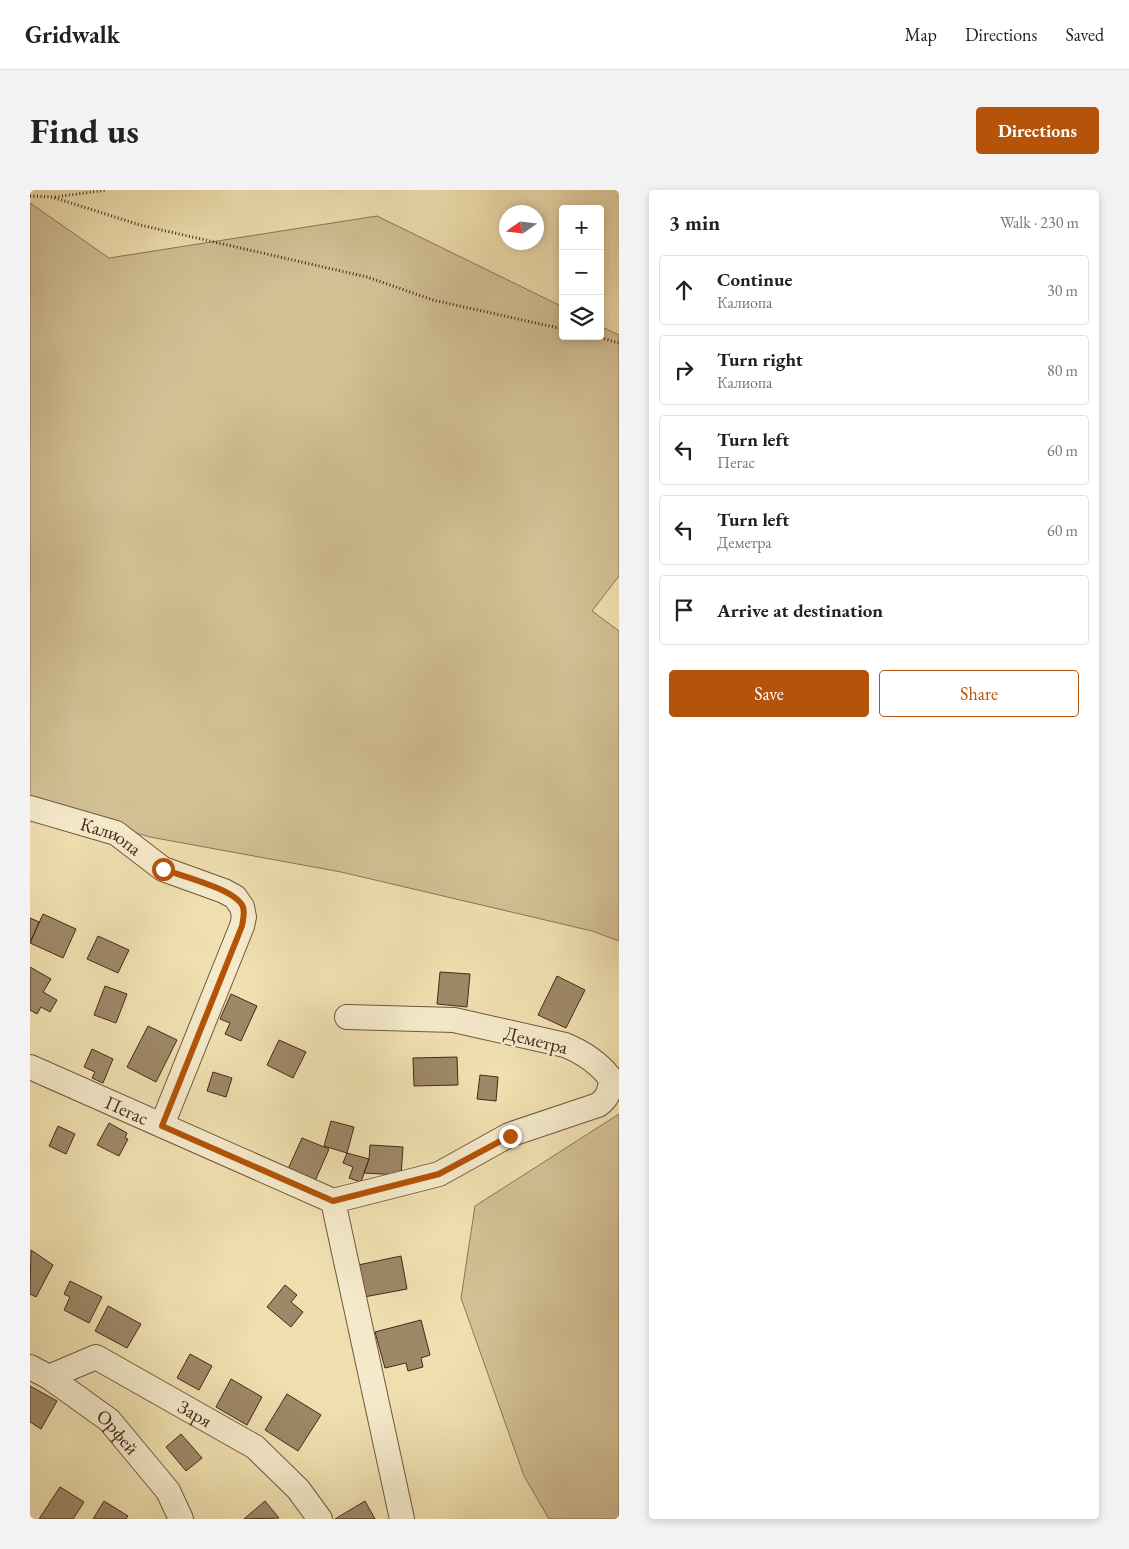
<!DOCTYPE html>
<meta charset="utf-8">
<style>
:root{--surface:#fff;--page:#f2f2f2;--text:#222;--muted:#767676;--line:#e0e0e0;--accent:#b45309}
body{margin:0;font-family:"EB Garamond",serif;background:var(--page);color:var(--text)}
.controls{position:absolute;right:15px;top:15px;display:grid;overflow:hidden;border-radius:5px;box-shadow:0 2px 8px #0003}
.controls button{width:45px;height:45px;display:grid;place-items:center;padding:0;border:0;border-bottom:1px solid var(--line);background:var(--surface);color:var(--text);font:25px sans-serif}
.compass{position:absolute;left:469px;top:15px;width:45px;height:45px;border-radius:50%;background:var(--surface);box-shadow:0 2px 8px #0003;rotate:256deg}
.stop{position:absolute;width:15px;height:15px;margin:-11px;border:4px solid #b45309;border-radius:50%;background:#fff}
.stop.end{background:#b45309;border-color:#fff;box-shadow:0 1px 5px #0008}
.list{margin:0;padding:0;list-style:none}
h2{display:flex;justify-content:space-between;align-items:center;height:65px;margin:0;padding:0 20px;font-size:21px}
h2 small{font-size:16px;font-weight:400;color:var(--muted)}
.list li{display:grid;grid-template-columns:32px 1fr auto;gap:15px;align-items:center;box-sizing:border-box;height:70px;margin:0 10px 10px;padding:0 10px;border:1px solid var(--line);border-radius:5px}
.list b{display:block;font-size:19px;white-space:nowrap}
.list p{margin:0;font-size:16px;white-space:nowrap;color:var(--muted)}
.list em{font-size:16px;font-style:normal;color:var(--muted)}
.actions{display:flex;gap:10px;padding:15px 20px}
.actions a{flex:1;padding:11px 0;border:1px solid var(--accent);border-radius:5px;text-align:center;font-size:18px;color:var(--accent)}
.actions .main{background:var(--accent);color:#fff}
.icon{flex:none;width:28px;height:28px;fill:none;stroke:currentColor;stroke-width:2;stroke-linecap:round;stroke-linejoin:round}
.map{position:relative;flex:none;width:589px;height:1329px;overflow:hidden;border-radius:5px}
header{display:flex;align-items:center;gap:30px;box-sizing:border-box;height:70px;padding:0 25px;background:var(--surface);border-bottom:1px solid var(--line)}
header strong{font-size:24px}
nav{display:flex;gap:28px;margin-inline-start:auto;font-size:18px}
.intro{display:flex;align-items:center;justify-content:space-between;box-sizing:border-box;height:120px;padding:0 30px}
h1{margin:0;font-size:35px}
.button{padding:12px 22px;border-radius:5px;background:var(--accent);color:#fff;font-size:18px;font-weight:700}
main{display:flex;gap:30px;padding:0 30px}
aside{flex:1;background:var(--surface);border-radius:5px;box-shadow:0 2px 8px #0003}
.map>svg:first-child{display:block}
.green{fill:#d3c196;stroke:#8c7558}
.building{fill:#9e8868;stroke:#452919}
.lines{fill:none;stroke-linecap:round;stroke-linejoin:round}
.minor-casing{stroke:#70573f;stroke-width:26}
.path{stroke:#452919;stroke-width:3;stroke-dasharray:1 2.5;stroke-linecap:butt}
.minor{stroke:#f5ebcc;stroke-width:24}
.route{stroke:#b45309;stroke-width:6}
.labels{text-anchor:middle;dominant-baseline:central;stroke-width:4.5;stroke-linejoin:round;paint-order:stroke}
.street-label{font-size:19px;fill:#452919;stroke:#f5ebcc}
</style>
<header>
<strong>Gridwalk</strong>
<nav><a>Map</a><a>Directions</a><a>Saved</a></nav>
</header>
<div class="intro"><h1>Find us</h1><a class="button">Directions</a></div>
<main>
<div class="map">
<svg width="589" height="1329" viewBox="0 0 589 1329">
<rect width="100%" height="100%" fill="#f0e0b0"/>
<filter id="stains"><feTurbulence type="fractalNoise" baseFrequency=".004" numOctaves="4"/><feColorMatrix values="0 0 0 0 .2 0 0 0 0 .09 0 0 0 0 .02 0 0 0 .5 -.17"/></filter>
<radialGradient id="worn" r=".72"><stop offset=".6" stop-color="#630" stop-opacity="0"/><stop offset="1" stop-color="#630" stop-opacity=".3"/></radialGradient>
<path class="green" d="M 0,13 L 79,68 L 347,26 L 533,117 L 533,146 L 570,146 L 570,136 L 589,145 L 589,386 L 562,421 L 589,441 L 589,751 L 562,741 L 311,682 L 120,647 L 0,613 Z
M 589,924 L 589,1329 L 519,1329 L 494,1286 L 431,1108 L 445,1016 Z"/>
<path class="building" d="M 13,724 L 46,739 L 33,768 L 0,753 Z
M 0,728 L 9,732 L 0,753 Z
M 68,746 L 99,760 L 88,783 L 57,769 Z
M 0,777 L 21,789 L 13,802 L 27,810 L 20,822 L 11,817 L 7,824 L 0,820 Z
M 410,782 L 440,784 L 437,817 L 407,814 Z
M 527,786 L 555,800 L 536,838 L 508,825 Z
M 75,796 L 97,804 L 86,833 L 64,825 Z
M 201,804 L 227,816 L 211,851 L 195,844 L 200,833 L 190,829 Z
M 118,836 L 147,850 L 126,892 L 97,877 Z
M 249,850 L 276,862 L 263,888 L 237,875 Z
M 62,859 L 83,869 L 73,893 L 62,888 L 65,882 L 54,877 Z
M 427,867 L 428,895 L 384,896 L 383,868 Z
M 183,882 L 202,888 L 196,907 L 177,901 Z
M 450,885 L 468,887 L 466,911 L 447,909 Z
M 301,931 L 324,937 L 317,963 L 294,956 Z
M 79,933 L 97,943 L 95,948 L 98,949 L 89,966 L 67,955 Z
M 28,936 L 45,944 L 36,964 L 19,956 Z
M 272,948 L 299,959 L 285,991 L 258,979 Z
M 340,955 L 373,957 L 371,985 L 334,983 L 339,969 Z
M 317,963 L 339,969 L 331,992 L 319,988 L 323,977 L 313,973 Z
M 1,1060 L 23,1075 L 6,1107 L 0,1104 Z
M 371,1066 L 377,1099 L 334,1107 L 328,1075 Z
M 40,1091 L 72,1107 L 59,1133 L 34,1120 L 40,1107 L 34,1104 Z
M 255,1095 L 267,1105 L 261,1112 L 273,1122 L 261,1137 L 237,1117 Z
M 78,1116 L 111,1134 L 97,1158 L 65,1141 Z
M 391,1130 L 400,1165 L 391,1168 L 393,1177 L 378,1181 L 376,1173 L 355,1178 L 345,1142 Z
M 160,1164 L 182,1176 L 169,1200 L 147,1188 Z
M 201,1189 L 232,1207 L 217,1235 L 186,1217 Z
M 0,1196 L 27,1211 L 11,1239 L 0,1232 Z
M 257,1204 L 291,1225 L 268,1261 L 235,1240 Z
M 151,1244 L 172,1268 L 156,1281 L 136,1257 Z
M 30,1297 L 54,1312 L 43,1329 L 9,1329 Z
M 74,1311 L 98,1326 L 96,1329 L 63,1329 Z
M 235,1311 L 249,1328 L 214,1329 Z
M 335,1311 L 345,1329 L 305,1329 Z"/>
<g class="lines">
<g class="minor-casing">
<g id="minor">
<path id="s1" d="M 0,618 L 86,643 L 133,679 L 194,701 L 205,707 L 212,717 L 214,727 L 212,736 L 132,935"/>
<path id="s2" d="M 0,877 L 303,1011"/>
<path d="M 303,1011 L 409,984 L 479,945 L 568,915 C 578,908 580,901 581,889 C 570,874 552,862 535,855 L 424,830 L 317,827"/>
<path d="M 303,1011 L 372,1329"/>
<path id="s3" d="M 0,1177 L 19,1187 L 79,1230 L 138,1301 L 151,1329"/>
<path id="s4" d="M 19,1187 L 66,1167 L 225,1257 L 268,1299 L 290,1329"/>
</g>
</g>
<path class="path" d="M 0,6 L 22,7 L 110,35 L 337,87 L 403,110 L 533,139
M 25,7 L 76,0
M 564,146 L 589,153"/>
<use href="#minor" class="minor"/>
</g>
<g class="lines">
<path class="route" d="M 133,679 C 151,686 206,699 213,717 C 215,723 213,730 212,736 L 132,936 L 303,1011 L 409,984 L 480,946"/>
</g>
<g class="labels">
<g class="street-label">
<text stroke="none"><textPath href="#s1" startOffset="86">Калиопа</textPath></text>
<text transform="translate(506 850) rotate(14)">Деметра</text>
<text stroke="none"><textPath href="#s2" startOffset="106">Пегас</textPath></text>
<text stroke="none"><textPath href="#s4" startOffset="165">Заря</textPath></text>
<text stroke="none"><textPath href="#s3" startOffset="110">Орфей</textPath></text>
</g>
</g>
<rect width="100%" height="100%" filter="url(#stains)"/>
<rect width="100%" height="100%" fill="url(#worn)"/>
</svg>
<div class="controls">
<button>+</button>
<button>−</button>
<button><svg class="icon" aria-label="layers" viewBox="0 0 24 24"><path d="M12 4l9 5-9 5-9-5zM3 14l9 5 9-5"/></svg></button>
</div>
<svg class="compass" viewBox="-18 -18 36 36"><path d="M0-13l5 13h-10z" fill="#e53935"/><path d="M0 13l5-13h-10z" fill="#767676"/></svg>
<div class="stop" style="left:133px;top:679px"></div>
<div class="stop end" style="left:480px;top:946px"></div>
</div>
<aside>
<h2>3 min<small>Walk · 230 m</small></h2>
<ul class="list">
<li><svg class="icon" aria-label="ahead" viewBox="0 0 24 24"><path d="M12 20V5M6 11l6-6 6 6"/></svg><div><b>Continue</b><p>Калиопа</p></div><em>30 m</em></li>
<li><svg class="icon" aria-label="right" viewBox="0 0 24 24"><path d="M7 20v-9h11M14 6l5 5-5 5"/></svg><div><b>Turn right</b><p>Калиопа</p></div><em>80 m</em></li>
<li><svg class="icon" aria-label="left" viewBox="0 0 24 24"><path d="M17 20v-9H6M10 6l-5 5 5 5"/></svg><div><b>Turn left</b><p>Пегас</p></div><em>60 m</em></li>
<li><svg class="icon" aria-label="left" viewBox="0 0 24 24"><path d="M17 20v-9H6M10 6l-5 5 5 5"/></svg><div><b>Turn left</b><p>Деметра</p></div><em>60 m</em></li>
<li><svg class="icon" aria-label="arrive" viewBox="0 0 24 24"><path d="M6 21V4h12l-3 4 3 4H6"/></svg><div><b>Arrive at destination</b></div></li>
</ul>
<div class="actions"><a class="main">Save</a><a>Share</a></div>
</aside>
</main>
